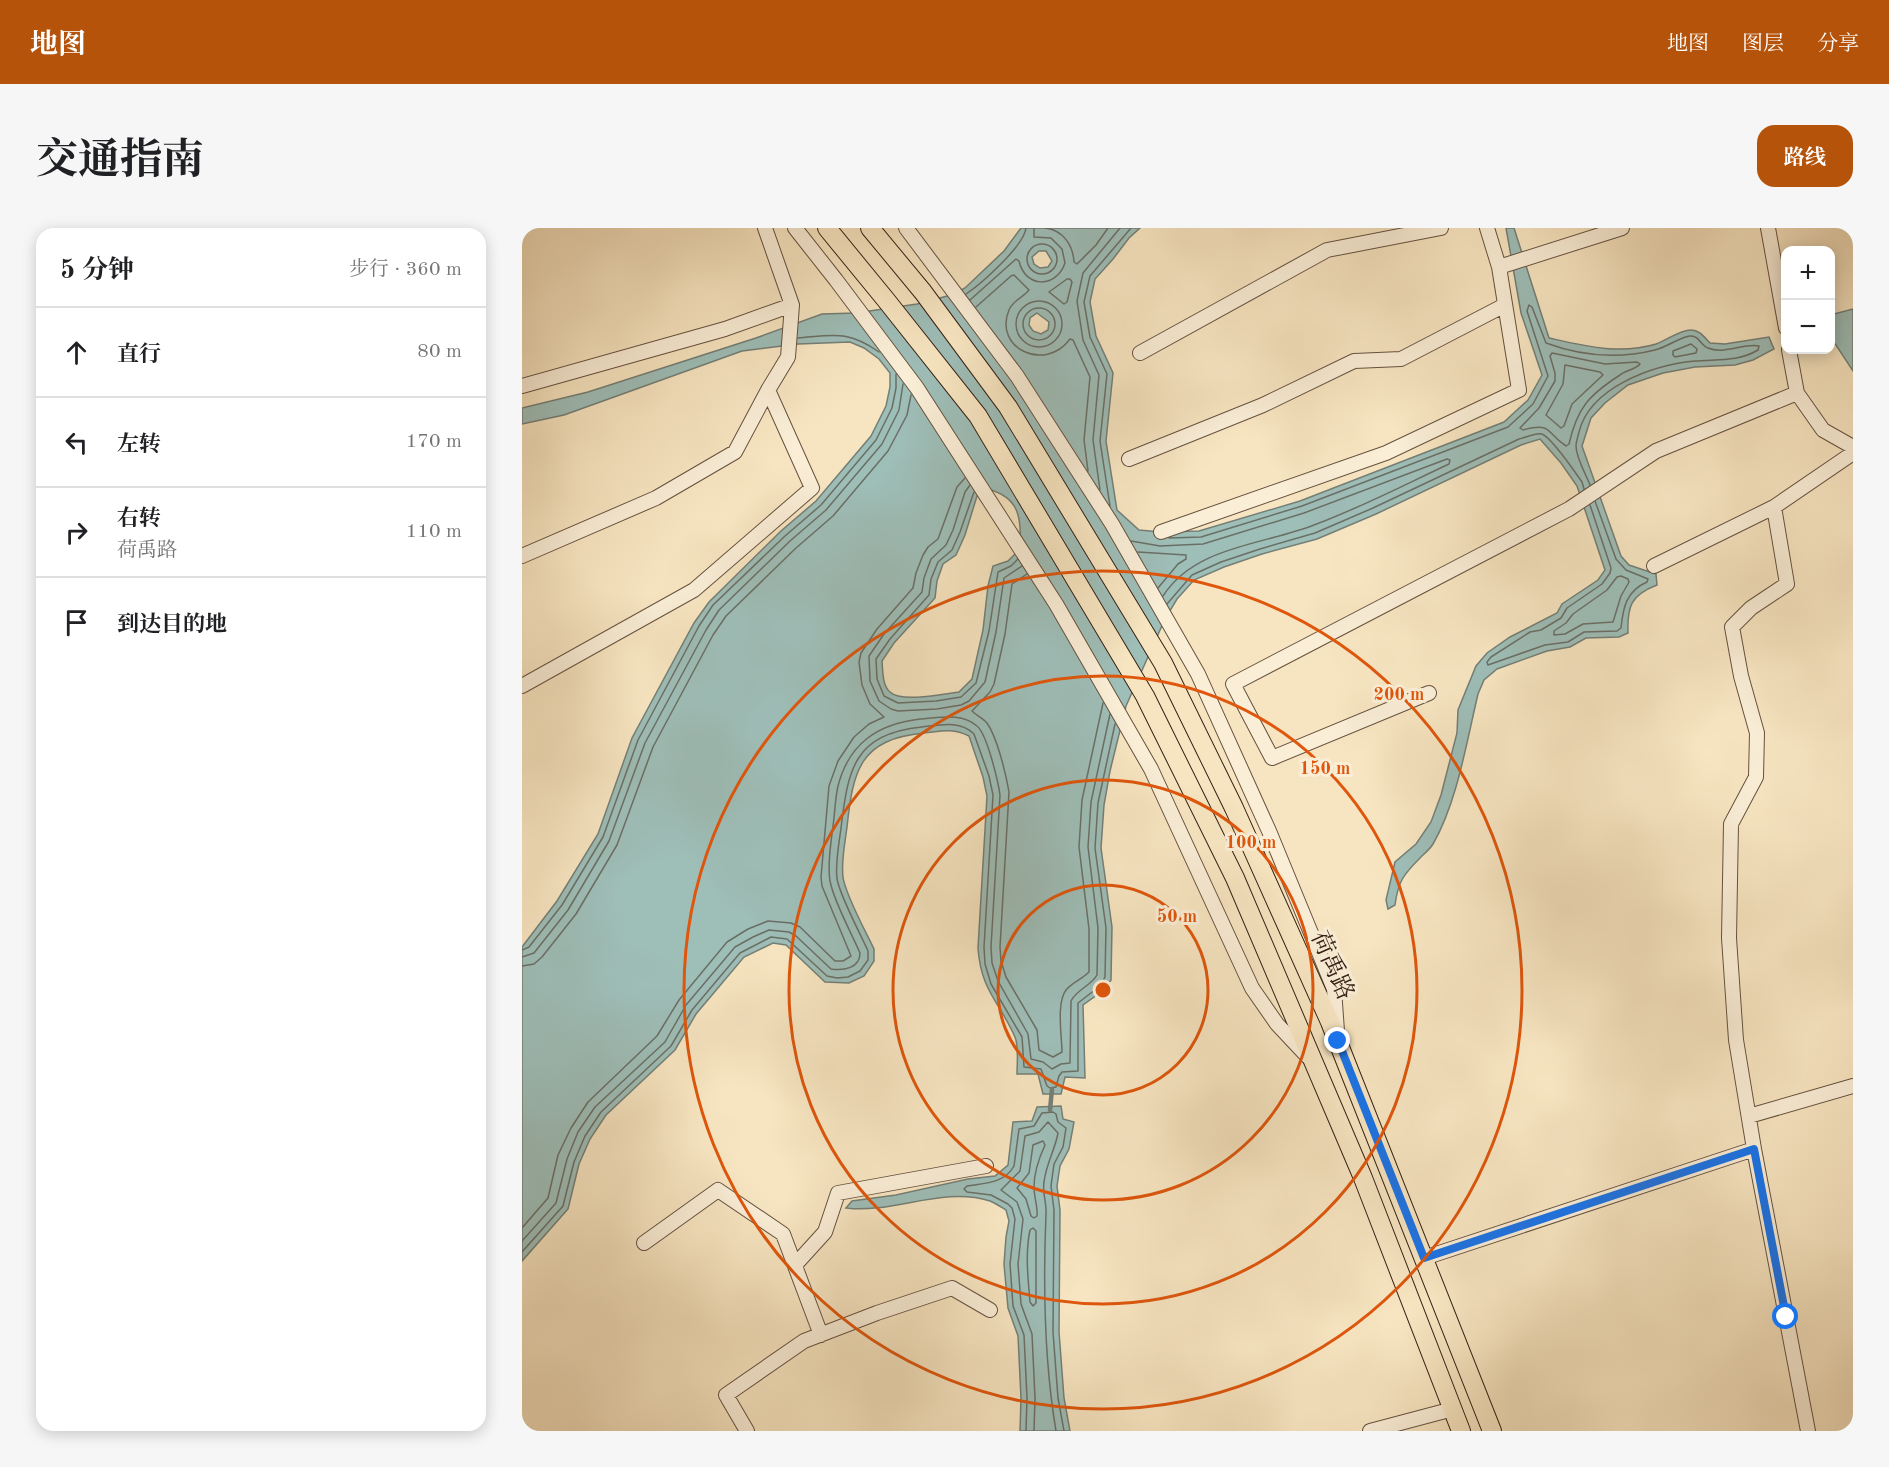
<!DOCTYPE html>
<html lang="zh">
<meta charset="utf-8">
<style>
:root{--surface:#fff;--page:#f6f6f6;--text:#202124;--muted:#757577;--line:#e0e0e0;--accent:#b45309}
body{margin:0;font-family:"Old Standard TT","Noto Serif SC",serif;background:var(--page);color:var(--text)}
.controls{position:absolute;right:18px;top:18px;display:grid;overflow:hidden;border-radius:12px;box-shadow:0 3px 15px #0003}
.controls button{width:54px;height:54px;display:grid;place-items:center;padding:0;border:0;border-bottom:2px solid var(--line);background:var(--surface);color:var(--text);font:30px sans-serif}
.stop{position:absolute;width:18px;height:18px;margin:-14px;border:4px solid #1a73e8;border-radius:50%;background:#fff}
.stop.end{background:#1a73e8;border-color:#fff;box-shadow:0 2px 6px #0008}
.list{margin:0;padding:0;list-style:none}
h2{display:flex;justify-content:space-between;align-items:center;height:78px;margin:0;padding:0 24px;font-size:26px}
h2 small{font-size:20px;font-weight:400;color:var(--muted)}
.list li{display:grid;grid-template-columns:39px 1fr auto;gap:18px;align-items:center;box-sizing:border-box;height:90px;padding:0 24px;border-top:2px solid var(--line)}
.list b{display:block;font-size:22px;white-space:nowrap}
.list p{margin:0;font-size:20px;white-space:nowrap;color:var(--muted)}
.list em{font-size:20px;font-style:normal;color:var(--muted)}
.icon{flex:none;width:33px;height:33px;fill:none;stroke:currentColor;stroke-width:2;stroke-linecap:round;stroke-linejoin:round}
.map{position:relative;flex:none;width:1331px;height:1203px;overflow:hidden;border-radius:18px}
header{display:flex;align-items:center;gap:36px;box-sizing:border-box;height:84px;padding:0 30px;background:var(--accent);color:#fff}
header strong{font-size:28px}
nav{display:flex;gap:33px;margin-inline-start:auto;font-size:21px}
.intro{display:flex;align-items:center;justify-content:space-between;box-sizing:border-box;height:144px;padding:0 36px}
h1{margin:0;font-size:42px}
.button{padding:15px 27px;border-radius:18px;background:var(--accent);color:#fff;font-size:21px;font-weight:700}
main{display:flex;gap:36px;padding:0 36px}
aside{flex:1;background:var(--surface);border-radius:18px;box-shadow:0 3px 15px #0003}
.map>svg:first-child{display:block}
.water{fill:#9ebeb8;stroke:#747f76;stroke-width:1.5;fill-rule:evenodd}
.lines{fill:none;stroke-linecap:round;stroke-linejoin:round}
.shore{stroke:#6a6f66;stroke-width:1.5}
.stream{stroke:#747f76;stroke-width:4.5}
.minor-casing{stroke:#66513f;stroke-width:16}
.major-casing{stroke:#352014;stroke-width:20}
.minor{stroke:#faeed7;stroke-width:14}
.major{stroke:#f7e5c1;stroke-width:18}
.route{stroke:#1a73e8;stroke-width:8}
.ring{fill:none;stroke:#df560c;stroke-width:3}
.labels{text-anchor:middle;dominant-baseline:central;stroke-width:6;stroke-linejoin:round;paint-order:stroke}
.street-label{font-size:24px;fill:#352014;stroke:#faeed7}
.centre{fill:#df560c;stroke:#faeed7;stroke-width:3}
.ring-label{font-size:18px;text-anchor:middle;font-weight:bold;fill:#df560c;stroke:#faeed7;stroke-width:6;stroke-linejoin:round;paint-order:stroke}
</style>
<header>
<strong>地图</strong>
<nav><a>地图</a><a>图层</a><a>分享</a></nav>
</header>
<div class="intro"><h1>交通指南</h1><a class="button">路线</a></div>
<main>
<aside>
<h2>5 分钟<small>步行 · 360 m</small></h2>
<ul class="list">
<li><svg class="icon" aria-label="ahead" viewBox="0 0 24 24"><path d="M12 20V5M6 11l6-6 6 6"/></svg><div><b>直行</b></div><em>80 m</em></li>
<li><svg class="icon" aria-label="left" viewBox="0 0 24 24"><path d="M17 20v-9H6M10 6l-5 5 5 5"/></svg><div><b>左转</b></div><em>170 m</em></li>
<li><svg class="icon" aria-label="right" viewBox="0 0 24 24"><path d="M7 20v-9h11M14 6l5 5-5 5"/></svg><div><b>右转</b><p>荷禹路</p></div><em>110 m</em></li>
<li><svg class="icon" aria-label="arrive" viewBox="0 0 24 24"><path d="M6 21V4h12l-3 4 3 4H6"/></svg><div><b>到达目的地</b></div></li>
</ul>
</aside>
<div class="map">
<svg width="1331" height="1203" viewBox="0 0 1331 1203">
<rect width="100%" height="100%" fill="#f7e5c1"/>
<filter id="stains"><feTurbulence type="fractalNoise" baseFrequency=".00333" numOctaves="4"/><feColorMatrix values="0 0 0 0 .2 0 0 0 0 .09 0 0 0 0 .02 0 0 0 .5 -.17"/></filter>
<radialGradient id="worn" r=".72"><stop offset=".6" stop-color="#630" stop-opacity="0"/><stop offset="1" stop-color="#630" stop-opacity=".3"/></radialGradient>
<path class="water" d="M 499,0 L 618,0 L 607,10 L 591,31 L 573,51 L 568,74 L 574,108 L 591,145 L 584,213 L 595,282 L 617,302 L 639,304 L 677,303 L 778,273 L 982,194 L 1006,172 L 1020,147 L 999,85 L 984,0 L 992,0 L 1027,110 C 1063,118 1098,127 1134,116 C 1145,112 1158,102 1169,102 C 1178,102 1182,109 1188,115 L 1203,116 L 1247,109 L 1252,121 L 1231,132 L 1213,137 L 1173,139 L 1141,145 L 1106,157 L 1083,175 L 1069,190 L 1060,218 L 1099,328 L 1107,337 L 1134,346 L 1135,357 C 1109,367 1105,378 1106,405 L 1097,409 L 1064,410 L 1048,419 L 1025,423 L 975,441 L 962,452 L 956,466 C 945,512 935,575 911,616 C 908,621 903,625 898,630 C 882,646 876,653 873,677 L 866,681 L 864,672 L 873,634 L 894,616 L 909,594 L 919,567 L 935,505 L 936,482 L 954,438 L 965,425 L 988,409 L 1035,385 L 1040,376 L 1076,352 L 1083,342 L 1055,258 L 1039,235 L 1018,211 L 999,217 L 854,286 L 795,311 L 740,326 L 702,339 L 672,352 L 655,371 L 643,391 L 604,478 L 588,543 L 582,577 L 579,620 L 590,699 L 589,752 L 582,762 L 561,777 L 563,850 L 543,849 L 539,866 L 521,866 L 516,846 L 495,846 C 495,835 497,818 493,809 C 477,773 459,763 456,720 L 465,568 L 461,549 L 447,508 C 430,500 421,503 402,505 C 338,511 331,542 325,599 C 323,615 319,633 321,649 C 323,666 344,704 352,721 L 352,733 L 342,748 L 327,755 L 303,754 L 264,717 L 251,715 L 222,729 L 174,786 L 153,822 L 84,887 L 68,911 L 57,936 L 46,981 L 0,1033 L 0,719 L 35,673 L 76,606 L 110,510 L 172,395 L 187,374 L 259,303 L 294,273 L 349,208 L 364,178 L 368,159 L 368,145 L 357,131 L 342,120 L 328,114 L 276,116 L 220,123 L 42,187 L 0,196 L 0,180 L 66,164 L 234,110 L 300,86 L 334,85 L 395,76 L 429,67 L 443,60 L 482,23 ZM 517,23 L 524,23 L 530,33 L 526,39 L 518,40 L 512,36 L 510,29 ZM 515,85 L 527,94 L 526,102 L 519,106 L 511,103 L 507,97 L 508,90 ZM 466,261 C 499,270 499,291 498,321 L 486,333 L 471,338 L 466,358 L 461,402 L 450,451 L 437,464 C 422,466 379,475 368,464 C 360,457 361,443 360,433 L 372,415 L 413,370 L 415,353 L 421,336 L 434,327 L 443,307 L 455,268 Z
M 1331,81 L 1331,143 L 1314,117 L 1309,113 L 1308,87 Z
M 539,878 L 541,891 L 552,894 L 547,921 L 538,938 L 535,958 L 538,982 L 537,1104 L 542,1170 L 548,1203 L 498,1203 L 499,1170 L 496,1108 L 486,1080 L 482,1036 L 484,1009 L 487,993 L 484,982 C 479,979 473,975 468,973 C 420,958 372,986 324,980 L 330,973 L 374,967 L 446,951 L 473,948 L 486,937 L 491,894 L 510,893 L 515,879 Z"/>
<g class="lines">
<path class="shore" d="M 523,0 C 541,2 551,17 552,34 L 555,36 L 574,17 L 586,0
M505 31a15 15 0 1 1 30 0a15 15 0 1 1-30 0Z
M 545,51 L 548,51 L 550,54 L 545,74 L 542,76 L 527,64 Z
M 444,66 C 459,56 502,18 504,0
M 448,72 L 494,31 L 497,33 C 503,60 534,61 543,35 L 540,21 L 529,10 L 512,9 L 512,0
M494 96a23 23 0 1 1 46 0a23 23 0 1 1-46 0Z
M 454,79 L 489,48 L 492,47 L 507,62 C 502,69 491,72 487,82 C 471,120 523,145 548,111 L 551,112 L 568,149 L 562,212 L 566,243
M501 96a16 16 0 1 1 32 0a16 16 0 1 1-32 0Z
M 276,110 C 312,107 326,102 357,124
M 1169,116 L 1175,121 L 1174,125 L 1153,129 L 1151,127 L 1151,123 Z
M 1030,125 L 1083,136 L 1115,134 L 1118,136 C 1113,142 1104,142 1098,147 C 1067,167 1055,180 1047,216 L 1044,218 C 1023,205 1032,194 1001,202 L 998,200 L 1017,180 L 1033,153 L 1033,145 L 1028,128 Z
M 1043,137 L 1078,144 L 1081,147 L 1050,176 L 1042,198 L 1039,200 L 1024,187 L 1041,156 Z
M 448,257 L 443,264 L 431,302 L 424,317 L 409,331 L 402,350 L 400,364 L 362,406 L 347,428 L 348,453 L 357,473 L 369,481 L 376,483 L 415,481 L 439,477 L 447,473 L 463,454 L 474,404 L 482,350 L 500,338
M 578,262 L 571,212 L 577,147 L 561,112 L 555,73 L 561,45 L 598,0
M 452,264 L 438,304 L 430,322 L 416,334 L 409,351 L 407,367 L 368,411 L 354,431 L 355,451 L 362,468 L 376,475 L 414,473 L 439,469 L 454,455 L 467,403 L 476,344 L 489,338 L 496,331
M 1068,277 L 1089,340 L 1088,345 L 1080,356 L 1045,380 L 1039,390 L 1019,402 L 1008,404 L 969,429 L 965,434 L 966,437 L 1023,417 L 1046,414 L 1062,404 L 1095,403 L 1099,400 C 1101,380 1104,363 1125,354 L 1126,351 L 1104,342 L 1094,331 L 1073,273
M 588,278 L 578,213 L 585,146 L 568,109 L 562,74 L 568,48 L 609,0
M 647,310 L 679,309 L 780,278 L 986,199 L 1011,176 L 1026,148 L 1005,83 L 1007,77 L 1010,79 L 1024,115 C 1059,128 1097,131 1133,122 C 1145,119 1156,110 1168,108 C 1177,107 1179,118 1186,120 C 1202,127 1221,115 1237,118 L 1236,122 C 1216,134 1195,131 1173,133 C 1131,137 1068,159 1057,204 C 1056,208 1054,214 1054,218 C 1054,230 1064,246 1068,257
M 609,313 L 638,318 L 681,316 L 782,285 L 925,231 L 928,232 L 927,236 C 882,257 838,280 792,297 C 741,317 673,318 641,368
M 616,324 L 664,327 L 664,331 L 656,336 L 636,360
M 505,346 L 490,356 L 483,406 L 472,456 L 468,464 L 450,483 C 455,488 461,490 465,495 C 475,509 484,546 487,564 L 478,719 L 479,733 L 484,749 L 515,802 L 517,822 L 531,829 L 540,824 C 540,809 534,775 544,762 C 550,755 560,751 567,744 L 567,701 L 557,619 L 560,572 L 581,475
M 1099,348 L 1106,351 L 1107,354 L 1099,368 L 1091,394 L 1061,396 L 1043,406 L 1032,407 L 1032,403 L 1044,395 L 1051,386 L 1085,362 L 1095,349 Z
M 645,376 L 670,347 L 699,334 L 738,321 L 793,305 L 851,280 L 997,211 C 1003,210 1014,204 1020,206 C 1030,210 1053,244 1060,254 L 1062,261
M 0,722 L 7,719 L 40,677 L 81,609 L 116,512 L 177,398 L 191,377 L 263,308 L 299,277 L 354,212 L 370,180 L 374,160 L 374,146
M 0,729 L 12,725 L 46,682 L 87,613 L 123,515 L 184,402 L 197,382 L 268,313 L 304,282 L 360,216 L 377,182 L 381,156
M 0,738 L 12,736 L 20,729 L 54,686 L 95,617 L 131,519 L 191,407 L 204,388 L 274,320 L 311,288 L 366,223 L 385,187 L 389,167
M 521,913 L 523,917 C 517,930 512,944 512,959 C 512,969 516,979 515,988 L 512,990 L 509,988 L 504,971 L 495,960 L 507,945 L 511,917 Z
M 0,1000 L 26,970 L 36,927 L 49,900 L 66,874 L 135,808 L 157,772 L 205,714 L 226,701 L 246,693 L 269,695 L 278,699 L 313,733 L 321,733 L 329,728 L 300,658 L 299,649 L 307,558 L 316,533 L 332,509 L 347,496 L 362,489 L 348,476 L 340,457 L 337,434 L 339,425 L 355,401 L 391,360 L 394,345 L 401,327 L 406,319 L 416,311 L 435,259 L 443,250
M 511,1000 L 514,1003 L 514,1075 L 511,1078 L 508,1074 C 506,1050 503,1026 508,1002 Z
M 0,1013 L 34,975 L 45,931 L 56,904 L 73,879 L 143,814 L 164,777 L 213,719 L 231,709 L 247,702 L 267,704 L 274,708 L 309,741 C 322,743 338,740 338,725 C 329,704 312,674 308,653 C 305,636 309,615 311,598 C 313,585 313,571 316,558 C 327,515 356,496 398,491 C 417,490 439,484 455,498 C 465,506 476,553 478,567 L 469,719 L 470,735 L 476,753 L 506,806 L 509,831 L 521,834 L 530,841 L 539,836 L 548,835 L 549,773 C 555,761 569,758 575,747 L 576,700 L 566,619 L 569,574 L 588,486
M 0,1024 L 41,978 L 52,934 L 63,908 L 79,884 L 149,818 L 170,782 L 218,725 L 249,709 L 265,711 L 305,748 L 315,750 L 326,749 L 338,743 L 346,732 L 346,723 C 338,705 318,668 315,651 C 313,635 317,616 319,600 C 326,541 332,506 400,499 C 418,497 438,492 452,506 L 467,548 L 471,567 L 462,719 L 463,736 L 469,756 L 500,809 L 502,839 L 519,841 L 525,858 L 528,860 L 534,859 L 537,848 L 540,844 L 556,843 L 556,775 L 578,758 L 583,749 L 584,700 L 573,620 L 576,575 L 593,496
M 504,1203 L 505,1170 L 502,1107 L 491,1078 L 488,1036 L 493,991 L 490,980 L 486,976 L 469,967 L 445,964 L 442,961 L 445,958 C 462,955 482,956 492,938 L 497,901 L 512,898 L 520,885 L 531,884 L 534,886 L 536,894 L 544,900 L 541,919 L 532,936 L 529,958 L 532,982 L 531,1104 L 536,1170 L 542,1203
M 512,1203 L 513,1170 L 510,1106 L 499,1076 L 496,1036 L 501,991 L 495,974 L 479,962 L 498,943 L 503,908 L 517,904 L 526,894 L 536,905 C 533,922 524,936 522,954 C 520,965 525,975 524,986 C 521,1058 522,1132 534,1203"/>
<path class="stream" d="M 528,882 L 530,861"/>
<g class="minor-casing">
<path id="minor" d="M 273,0 L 314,52 L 395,160 L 534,376 L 629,541 L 730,760 L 755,796 L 786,829
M 384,0 L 495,148 L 590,296 L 676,446 L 747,603 L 812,761 L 815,803
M 1246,0 L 1264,100
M 977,39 L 1100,0
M 1267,122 L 1275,165 L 1301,202 L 1331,219
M 618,125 L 805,22 L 919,0
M 0,158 L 203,101 L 270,77
M 607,231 L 741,177 L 832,133 L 879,131 L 983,77
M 639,304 L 864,225 L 997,162 L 977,39 L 965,0
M 0,328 L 134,270 L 213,224 L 246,162
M 1132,338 L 1252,279 L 1331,225
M 0,458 L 172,362 L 290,260 L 246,162 L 266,129 L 270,77 L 243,0
M 907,465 L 750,530 L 711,456 L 1047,281 L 1134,223 L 1275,165
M 1227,888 L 1331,858
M 1232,921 L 1214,812 L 1207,710 L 1209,596 L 1234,549 L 1235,505 L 1219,448 L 1210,399 L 1229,380 L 1265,356 L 1252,279
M 122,1015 L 196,962 L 261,1006 L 299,1107
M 902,1030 L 1232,921 L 1286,1203
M 273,1037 L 303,1004 L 316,965 L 464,938
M 225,1203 L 204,1167 L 282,1113 L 355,1085 L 430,1060 L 468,1082
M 848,1203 L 931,1181"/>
</g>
<g class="major-casing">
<path id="major" d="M 305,0 L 364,72 L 456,188 L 623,468 L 713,650 L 841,950 L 939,1203
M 348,0 L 401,64 L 486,179 L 641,435 L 712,580 L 808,794 L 970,1203"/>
</g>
<use href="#minor" class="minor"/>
<use href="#major" class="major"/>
</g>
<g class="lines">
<path class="route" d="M 816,813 L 902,1030 L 1232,921 L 1264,1089"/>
</g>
<g class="ring">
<circle cx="581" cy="762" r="105"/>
<circle cx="581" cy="762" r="210"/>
<circle cx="581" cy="762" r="314"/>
<circle cx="581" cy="762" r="419"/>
</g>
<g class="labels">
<g class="street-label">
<text transform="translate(809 738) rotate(66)">荷禹路</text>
</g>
</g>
<circle cx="581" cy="762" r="9" class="centre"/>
<g class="ring-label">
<text x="877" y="472">200 m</text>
<text x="803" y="546">150 m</text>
<text x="729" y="620">100 m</text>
<text x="655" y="694">50 m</text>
</g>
<rect width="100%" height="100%" filter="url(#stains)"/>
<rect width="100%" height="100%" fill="url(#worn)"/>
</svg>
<div class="controls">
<button>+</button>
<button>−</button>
</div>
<div class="stop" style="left:1264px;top:1089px"></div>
<div class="stop end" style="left:816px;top:813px"></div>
</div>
</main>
